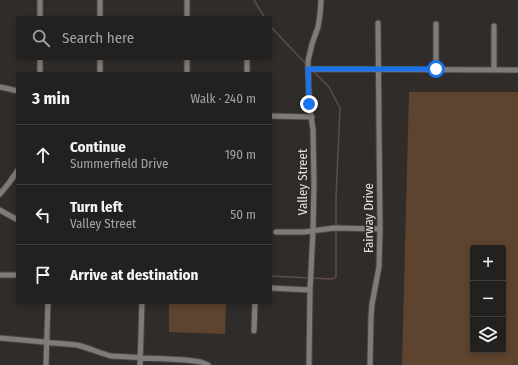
<!DOCTYPE html>
<meta charset="utf-8">
<style>
:root{--surface:#232120;--page:#2f2e2d;--text:#f1f3f6;--muted:#a3a3a5;--line:#403e3e}
body{margin:0;font-family:"Fira Sans Condensed",sans-serif;background:var(--page);color:var(--text)}
.controls{position:absolute;right:12px;bottom:12px;display:grid;overflow:hidden;border-radius:4px;box-shadow:0 2px 6px #0003}
.controls button{width:36px;height:36px;display:grid;place-items:center;padding:0;border:0;border-bottom:1px solid var(--line);background:var(--surface);color:var(--text);font:20px sans-serif}
.stop{position:absolute;width:12px;height:12px;margin:-9px;border:3px solid #1a73e8;border-radius:50%;background:#fff}
.stop.end{background:#1a73e8;border-color:#fff;box-shadow:0 1px 4px #0008}
.list{margin:0;padding:0;list-style:none}
h2{display:flex;justify-content:space-between;align-items:center;height:52px;margin:0;padding:0 16px;font-size:17px}
h2 small{font-size:13px;font-weight:400;color:var(--muted)}
.list li{display:grid;grid-template-columns:26px 1fr auto;gap:12px;align-items:center;box-sizing:border-box;height:60px;padding:0 16px;border-top:1px solid var(--line)}
.list b{display:block;font-size:15px;white-space:nowrap}
.list p{margin:0;font-size:13px;white-space:nowrap;color:var(--muted)}
.list em{font-size:13px;font-style:normal;color:var(--muted)}
.icon{flex:none;width:22px;height:22px;fill:none;stroke:currentColor;stroke-width:2;stroke-linecap:round;stroke-linejoin:round}
.map{position:relative;flex:none;width:518px;height:365px;overflow:hidden}
.search{position:absolute;background:var(--surface);box-shadow:0 2px 6px #0003;left:16px;top:16px;width:256px;height:44px;display:flex;align-items:center;gap:10px;box-sizing:border-box;padding:0 14px;border-radius:4px;color:var(--muted);font-size:15px}
.panel{position:absolute;background:var(--surface);box-shadow:0 2px 6px #0003;left:16px;top:72px;width:256px;height:232px;border-radius:4px}
.map>svg:first-child{display:block}
.green{fill:#5e442e;fill-rule:evenodd}
.lines{fill:none;stroke-linecap:round;stroke-linejoin:round}
.stream{stroke:#5f4e44;stroke-width:1.5}
.street-casing{stroke:#494745;stroke-width:7}
.street{stroke:#7f7b79;stroke-width:5}
.route{stroke:#1a73e8;stroke-width:5}
.labels{text-anchor:middle;dominant-baseline:central;stroke-width:3;stroke-linejoin:round;paint-order:stroke}
.street-label{font-size:13px;fill:#e6e4e3;stroke:#2f2c2a}
</style>
<div class="map">
<svg width="518" height="365" viewBox="0 0 518 365">
<rect width="100%" height="100%" fill="#2f2c2a"/>
<path class="green" d="M 409,92 L 518,92 L 518,365 L 402,365 ZM 473,248 L 503,248 L 503,350 L 473,350 Z
M 169,302 L 226,302 L 225,334 L 169,332 Z"/>
<g class="lines">
<path class="stream" d="M 254,0 L 265,18
M 270,26 L 306,64
M 313,71 L 329,87 L 340,108 L 336,197 L 336,226
M 270,276 L 332,279 L 336,277 L 336,230"/>
<g class="street-casing">
<path id="street" d="M 187,0 L 187,18
M 40,18 L 40,0
M 100,18 L 100,0
M 436,24 L 436,69
M 494,26 L 494,70
M 40,58 L 40,74
M 247,58 L 247,74
M 308,69 L 518,70
M 100,74 L 100,58
M 187,74 L 187,58
M 0,87 L 18,91
M 270,116 L 312,117
M 0,194 L 9,183 L 18,170
M 0,210 L 5,213 L 18,220
M 276,232 L 304,232 L 334,228 L 380,229
M 0,275 L 18,275
M 270,288 L 310,290
M 254,331 L 255,302
M 0,338 L 77,345 C 89,348 100,353 111,356 L 186,360 L 201,362 L 208,365
M 46,365 L 48,302
M 140,365 L 142,302
M 309,365 L 310,290 L 313,231 L 314,184 L 313,129 L 309,104 L 308,61 L 312,44 L 318,27 L 320,15 L 321,0
M 370,365 L 371,317 L 372,304 L 379,267 L 380,229 L 378,23"/>
</g>
<use href="#street" class="street"/>
</g>
<g class="lines">
<path class="route" d="M 309,104 L 308,69 L 436,69"/>
</g>
<g class="labels">
<g class="street-label">
<text transform="translate(302 182) rotate(-90)">Valley Street</text>
<text transform="translate(368 218) rotate(-90)">Fairway Drive</text>
</g>
</g>
</svg>
<div class="controls">
<button>+</button>
<button>−</button>
<button><svg class="icon" aria-label="layers" viewBox="0 0 24 24"><path d="M12 4l9 5-9 5-9-5zM3 14l9 5 9-5"/></svg></button>
</div>
<div class="stop" style="left:436px;top:69px"></div>
<div class="stop end" style="left:309px;top:104px"></div>
<div class="search"><svg class="icon" aria-label="search" viewBox="0 0 24 24"><circle cx="10" cy="10" r="6"/><path d="M15 15l6 6"/></svg>Search here</div>
<section class="panel">
<h2>3 min<small>Walk · 240 m</small></h2>
<ul class="list">
<li><svg class="icon" aria-label="ahead" viewBox="0 0 24 24"><path d="M12 20V5M6 11l6-6 6 6"/></svg><div><b>Continue</b><p>Summerfield Drive</p></div><em>190 m</em></li>
<li><svg class="icon" aria-label="left" viewBox="0 0 24 24"><path d="M17 20v-9H6M10 6l-5 5 5 5"/></svg><div><b>Turn left</b><p>Valley Street</p></div><em>50 m</em></li>
<li><svg class="icon" aria-label="arrive" viewBox="0 0 24 24"><path d="M6 21V4h12l-3 4 3 4H6"/></svg><div><b>Arrive at destination</b></div></li>
</ul>
</section>
</div>
